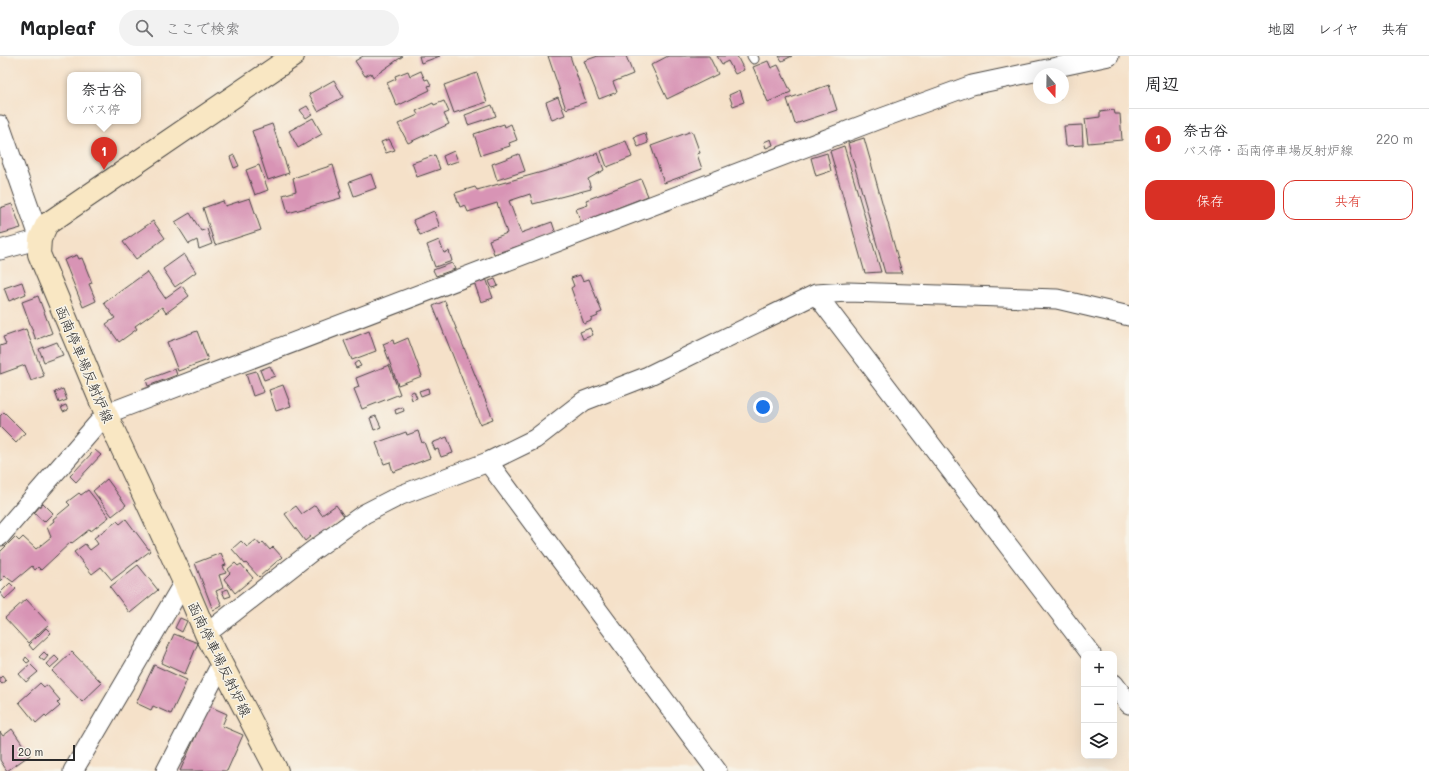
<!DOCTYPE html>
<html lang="ja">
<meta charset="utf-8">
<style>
:root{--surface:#fff;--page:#f2f2f2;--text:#202124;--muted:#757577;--line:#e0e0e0;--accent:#d93025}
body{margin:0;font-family:Mali,"Klee One",sans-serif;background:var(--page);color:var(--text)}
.controls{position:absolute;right:12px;bottom:12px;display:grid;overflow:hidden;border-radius:8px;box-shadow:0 4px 16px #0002}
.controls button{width:36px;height:36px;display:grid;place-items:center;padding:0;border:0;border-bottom:1px solid var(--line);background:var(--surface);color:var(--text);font:20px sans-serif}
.compass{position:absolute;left:1033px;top:12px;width:36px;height:36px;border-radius:50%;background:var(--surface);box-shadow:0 4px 16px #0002;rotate:160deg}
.scale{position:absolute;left:12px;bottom:10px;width:63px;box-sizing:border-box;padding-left:4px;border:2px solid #2b2b2b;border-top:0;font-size:11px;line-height:14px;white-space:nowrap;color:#2b2b2b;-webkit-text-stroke:3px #f7f3e8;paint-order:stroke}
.you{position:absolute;left:763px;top:351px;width:14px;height:14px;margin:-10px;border:3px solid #fff;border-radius:50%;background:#1a73e8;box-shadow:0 0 0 6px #1a73e833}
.badge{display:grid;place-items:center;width:26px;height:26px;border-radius:50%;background:var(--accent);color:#fff;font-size:13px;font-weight:700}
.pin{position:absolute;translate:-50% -33px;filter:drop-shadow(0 1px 2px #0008)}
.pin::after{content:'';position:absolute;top:21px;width:14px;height:12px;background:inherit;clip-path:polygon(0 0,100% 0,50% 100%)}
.popup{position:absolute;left:67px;top:16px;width:74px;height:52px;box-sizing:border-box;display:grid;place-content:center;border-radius:8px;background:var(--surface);filter:drop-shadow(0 1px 3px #0005);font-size:13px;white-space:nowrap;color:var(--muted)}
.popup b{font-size:15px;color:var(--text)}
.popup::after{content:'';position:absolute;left:50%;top:100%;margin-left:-8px;border:8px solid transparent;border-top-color:var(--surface)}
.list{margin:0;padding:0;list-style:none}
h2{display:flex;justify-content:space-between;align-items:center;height:52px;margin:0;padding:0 16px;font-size:17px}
h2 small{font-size:13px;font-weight:400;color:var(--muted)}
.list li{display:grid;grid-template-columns:26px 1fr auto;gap:12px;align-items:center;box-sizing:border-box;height:60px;padding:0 16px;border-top:1px solid var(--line)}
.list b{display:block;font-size:15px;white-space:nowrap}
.list p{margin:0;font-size:13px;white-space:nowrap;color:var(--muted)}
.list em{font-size:13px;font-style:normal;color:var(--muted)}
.actions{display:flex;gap:8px;padding:12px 16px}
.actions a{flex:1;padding:9px 0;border:1px solid var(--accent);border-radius:12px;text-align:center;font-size:14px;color:var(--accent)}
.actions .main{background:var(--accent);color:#fff}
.icon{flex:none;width:22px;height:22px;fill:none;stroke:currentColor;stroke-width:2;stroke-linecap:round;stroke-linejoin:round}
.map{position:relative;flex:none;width:1129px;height:715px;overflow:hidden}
header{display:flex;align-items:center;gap:24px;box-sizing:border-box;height:56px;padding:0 20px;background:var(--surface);border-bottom:1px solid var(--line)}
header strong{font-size:19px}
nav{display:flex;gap:22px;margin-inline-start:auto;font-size:14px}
.search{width:280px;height:36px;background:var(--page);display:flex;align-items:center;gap:10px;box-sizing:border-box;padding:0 14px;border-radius:22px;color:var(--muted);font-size:15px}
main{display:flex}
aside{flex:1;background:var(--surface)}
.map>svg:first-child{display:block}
.building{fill:#d894b5}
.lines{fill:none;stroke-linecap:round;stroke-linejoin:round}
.service-casing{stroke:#494643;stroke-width:11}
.minor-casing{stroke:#494643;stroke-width:21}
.secondary-casing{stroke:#494643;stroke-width:24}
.service{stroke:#fff;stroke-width:9}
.minor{stroke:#fff;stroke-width:19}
.secondary{stroke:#f9e7c3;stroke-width:22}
.labels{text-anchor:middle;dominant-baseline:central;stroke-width:3;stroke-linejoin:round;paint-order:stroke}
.street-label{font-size:14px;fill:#2b2b2b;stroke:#f7f3e8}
</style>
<header>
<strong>Mapleaf</strong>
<div class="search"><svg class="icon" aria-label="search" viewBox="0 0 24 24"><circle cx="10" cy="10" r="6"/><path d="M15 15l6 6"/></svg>ここで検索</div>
<nav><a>地図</a><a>レイヤ</a><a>共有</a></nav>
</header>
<main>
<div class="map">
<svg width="1129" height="715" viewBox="0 0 1129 715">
<rect width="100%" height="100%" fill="#f7f3e8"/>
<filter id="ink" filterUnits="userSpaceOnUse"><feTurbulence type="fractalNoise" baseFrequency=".025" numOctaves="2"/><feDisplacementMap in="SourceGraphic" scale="8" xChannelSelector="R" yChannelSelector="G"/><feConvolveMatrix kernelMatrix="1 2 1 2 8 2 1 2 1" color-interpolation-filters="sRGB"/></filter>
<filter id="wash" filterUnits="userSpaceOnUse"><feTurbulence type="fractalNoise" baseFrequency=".012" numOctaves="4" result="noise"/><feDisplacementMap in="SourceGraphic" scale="16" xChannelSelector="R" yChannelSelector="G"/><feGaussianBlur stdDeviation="0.9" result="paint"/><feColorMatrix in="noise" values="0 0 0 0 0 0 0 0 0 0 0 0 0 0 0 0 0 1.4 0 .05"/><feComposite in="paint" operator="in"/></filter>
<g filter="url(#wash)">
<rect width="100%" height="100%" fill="#f5e1c9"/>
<g id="blocks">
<path class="building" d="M 363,0 L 403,0 L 373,21 L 371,17 L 365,20 L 355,5 Z
M 419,0 L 440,0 L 421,7 Z
M 548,0 L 570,0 L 586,46 L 566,53 Z
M 598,0 L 626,0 L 633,18 L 613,26 L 617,36 L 599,43 L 584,5 Z
M 668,0 L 709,0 L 718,18 L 667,43 L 651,9 Z
M 717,0 L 737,0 L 744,14 L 735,18 L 728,5 L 722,8 Z
M 779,0 L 792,0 L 782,5 Z
M 768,5 L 771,12 L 778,9 L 791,36 L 768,46 L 753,11 Z
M 408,15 L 410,20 L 421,15 L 425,24 L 428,23 L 431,29 L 428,30 L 430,34 L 397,50 L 387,27 L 396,23 L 395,20 Z
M 477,17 L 487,46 L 454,57 L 444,29 Z
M 334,24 L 343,41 L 318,55 L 309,38 Z
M 829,29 L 837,54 L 795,68 L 787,43 Z
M 740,34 L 744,46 L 733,50 L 729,39 Z
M 558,41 L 565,59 L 552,64 L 546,46 Z
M 1050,42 L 1061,42 L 1061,43 L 1050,44 Z
M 444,45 L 449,56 L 444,58 L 449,68 L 408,87 L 398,68 L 418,59 L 416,55 L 433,47 L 434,49 Z
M 492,49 L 496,60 L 468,69 L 465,59 Z
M 307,50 L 312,58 L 306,62 L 300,54 Z
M 1114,54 L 1115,58 L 1120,58 L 1122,84 L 1088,87 L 1085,63 L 1100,61 L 1100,56 Z
M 313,62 L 322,78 L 298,92 L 289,75 Z
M 272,68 L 289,117 L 268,124 L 252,75 Z
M 504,68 L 505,71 L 511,68 L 517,84 L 509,87 L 510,90 L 481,99 L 474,78 Z
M 1082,69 L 1083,89 L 1066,90 L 1064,70 Z
M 692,75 L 700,97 L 697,98 L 702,113 L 664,127 L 651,90 Z
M 645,77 L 648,87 L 638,91 L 634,81 Z
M 864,82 L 902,217 L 885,217 L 848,87 Z
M 389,83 L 395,94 L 386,97 L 381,86 Z
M 771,83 L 773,89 L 766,92 L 764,86 Z
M 626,85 L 632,101 L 607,111 L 601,95 Z
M 844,90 L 881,216 L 865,217 L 830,95 Z
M 454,95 L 458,105 L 446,109 L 443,100 Z
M 598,97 L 604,114 L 588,123 L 591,133 L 533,148 L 530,138 L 509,145 L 521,177 L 552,166 L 556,178 L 494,198 L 489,184 L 507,177 L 497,147 L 468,156 L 465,149 L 460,151 L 455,137 L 475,131 L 477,134 L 571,108 Z
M 827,97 L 831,115 L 816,120 L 811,102 Z
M 519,98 L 525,115 L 497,124 L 492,108 Z
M 234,99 L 239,110 L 234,112 L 230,101 Z
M 435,99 L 440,113 L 417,121 L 412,107 Z
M 259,109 L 268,134 L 255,139 L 246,114 Z
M 333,109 L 341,136 L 339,136 L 341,142 L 288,157 L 283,139 L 296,135 L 293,122 Z
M 371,118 L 376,132 L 354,140 L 349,126 Z
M 641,123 L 648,140 L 581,166 L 576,153 L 588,149 L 586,144 Z
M 250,142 L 261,174 L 215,189 L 203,152 L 223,145 L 225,150 Z
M 12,148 L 21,172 L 0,178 L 0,152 Z
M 434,155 L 440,171 L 420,179 L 413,164 Z
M 190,157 L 201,175 L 207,173 L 212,188 L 199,193 L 197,184 L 189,188 L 175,166 Z
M 153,165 L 165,182 L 136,203 L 123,186 Z
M 439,184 L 444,197 L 449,195 L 452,205 L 435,211 L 427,189 Z
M 184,198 L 196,216 L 175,231 L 163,213 Z
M 77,199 L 79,203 L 82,202 L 92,227 L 89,228 L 96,245 L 83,251 L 64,204 Z
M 452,207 L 455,213 L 436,220 L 433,214 Z
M 147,216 L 165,242 L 182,230 L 189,240 L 166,257 L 162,251 L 135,270 L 137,273 L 119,286 L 106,268 L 115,262 L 104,247 Z
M 580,219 L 583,225 L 589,223 L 602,256 L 597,258 L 598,260 L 591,263 L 591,265 L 584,268 L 571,232 L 574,230 L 571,222 Z
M 486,222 L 493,242 L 481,246 L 474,226 Z
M 495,223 L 498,230 L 492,232 L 489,225 Z
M 22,226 L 26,238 L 9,245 L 4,232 Z
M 38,240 L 52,277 L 36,284 L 22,246 Z
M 445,245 L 493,363 L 480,368 L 433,250 Z
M 590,272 L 593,279 L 583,283 L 580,276 Z
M 26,273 L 44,320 L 31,325 L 25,309 L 0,318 L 0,290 L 6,288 L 3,281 Z
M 197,275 L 208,304 L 178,315 L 167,286 Z
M 369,275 L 376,295 L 352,304 L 344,285 Z
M 408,282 L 422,320 L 398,329 L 383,288 L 393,284 L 394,288 Z
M 57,286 L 63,299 L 44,306 L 39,293 Z
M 358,305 L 361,310 L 356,312 L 354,308 Z
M 389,309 L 400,338 L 362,353 L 354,333 L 359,331 L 356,322 Z
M 270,310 L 275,320 L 264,324 L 260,314 Z
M 175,313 L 177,319 L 148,330 L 146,324 Z
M 256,315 L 264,336 L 253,340 L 246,318 Z
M 283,329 L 291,350 L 276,355 L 269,334 Z
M 428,332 L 429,337 L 421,340 L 419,335 Z
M 63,333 L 67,344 L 59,347 L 55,336 Z
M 414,335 L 417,342 L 412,344 L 410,337 Z
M 66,349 L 68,354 L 63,356 L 61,351 Z
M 403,351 L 404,355 L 396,358 L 395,354 Z
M 4,356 L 25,377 L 16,387 L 0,371 L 0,360 Z
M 376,360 L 381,371 L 374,374 L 370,362 Z
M 418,375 L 422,387 L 424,386 L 430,402 L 393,416 L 390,406 L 384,408 L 376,387 L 406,376 L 407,379 Z
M 447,381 L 453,397 L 441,401 L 438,393 L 435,394 L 432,387 Z
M 95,394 L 101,399 L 76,426 L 70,420 Z
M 107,423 L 126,449 L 112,460 L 93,435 Z
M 88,434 L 109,461 L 91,475 L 90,473 L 72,487 L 71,486 L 41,514 L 38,511 L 35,514 L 32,510 L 13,526 L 5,520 L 0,525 L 0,496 L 15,481 L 19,485 L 23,481 L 36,493 L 51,481 L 47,471 L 54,465 L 53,463 L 70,449 L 67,446 L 79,437 L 81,439 Z
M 43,447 L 53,457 L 44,466 L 34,457 Z
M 315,449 L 322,459 L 336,449 L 344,460 L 313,483 L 311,480 L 305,485 L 285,458 L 296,450 L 302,458 Z
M 126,463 L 150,495 L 112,524 L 101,511 L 92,518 L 74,496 L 85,488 L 90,494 L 98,488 L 94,482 L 117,465 L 120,468 Z
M 256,484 L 260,489 L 263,486 L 270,494 L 273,491 L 282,501 L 259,521 L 246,507 L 245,508 L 232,493 L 241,485 L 247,491 Z
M 221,497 L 226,509 L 223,510 L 226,517 L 219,519 L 223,532 L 216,535 L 222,550 L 213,554 L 195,507 Z
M 235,507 L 238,510 L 241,508 L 253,522 L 235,537 L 224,523 L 230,517 L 228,513 Z
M 138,509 L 158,534 L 130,557 L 110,531 Z
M 10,527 L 16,533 L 5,543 L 0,537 Z
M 228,533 L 231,540 L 225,542 L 222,535 Z
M 26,543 L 49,568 L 28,587 L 5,562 Z
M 180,562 L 187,565 L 182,576 L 175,572 Z
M 46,572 L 51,577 L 33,594 L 29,589 Z
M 174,578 L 198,587 L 185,618 L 161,607 Z
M 44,596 L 48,600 L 44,605 L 39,601 Z
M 72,596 L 102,627 L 82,646 L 52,615 Z
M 55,600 L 59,604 L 50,612 L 46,608 Z
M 26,601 L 30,605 L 27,607 L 24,604 Z
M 30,608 L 38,616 L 26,626 L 19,618 Z
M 154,609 L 187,624 L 171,658 L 153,650 L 151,654 L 136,647 Z
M 2,620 L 6,625 L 2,628 L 0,626 L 0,622 Z
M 40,627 L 44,631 L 47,629 L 60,644 L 57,647 L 60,650 L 47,661 L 45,659 L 36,667 L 19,646 Z
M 209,650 L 227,658 L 222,670 L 243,679 L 227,715 L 180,715 Z
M 12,673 L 30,699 L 7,715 L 0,704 L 0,676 L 3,680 Z"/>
</g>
</g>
<g filter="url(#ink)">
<use href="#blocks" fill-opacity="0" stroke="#494643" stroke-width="1"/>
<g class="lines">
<g class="service-casing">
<path id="service" d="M 752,0 L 754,3"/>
</g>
<g class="minor-casing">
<path id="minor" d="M 0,69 L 40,183 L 0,194
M 816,238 L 1091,598
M 488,406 L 717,715
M 0,480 L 106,358 L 879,63 L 972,29 L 1109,0
M 206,578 L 311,496 L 364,458 L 401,439 L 488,406 L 535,383 L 584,345 L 648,320 L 816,238 L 848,236 L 1057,243 L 1129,260
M 1114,628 L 1129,648
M 73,715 L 184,526
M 166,715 L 221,608"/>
</g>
<g class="secondary-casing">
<path id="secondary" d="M 277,715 L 206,578 L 184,526 L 106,358 L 39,198 L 40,183 L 47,168 L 293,0"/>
</g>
<use href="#service" class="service"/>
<use href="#minor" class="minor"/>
<use href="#secondary" class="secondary"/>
</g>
</g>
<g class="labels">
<g class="street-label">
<text transform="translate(85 308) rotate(67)">函南停車場反射炉線</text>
<text transform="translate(220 603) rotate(64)">函南停車場反射炉線</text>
</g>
</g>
</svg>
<div class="controls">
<button>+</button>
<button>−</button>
<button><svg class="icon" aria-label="layers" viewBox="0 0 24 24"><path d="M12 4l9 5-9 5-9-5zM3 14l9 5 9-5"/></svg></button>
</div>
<svg class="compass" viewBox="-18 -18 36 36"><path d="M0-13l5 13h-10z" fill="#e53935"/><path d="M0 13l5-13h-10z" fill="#757577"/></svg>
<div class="scale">20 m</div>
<div class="you"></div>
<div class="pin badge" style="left:104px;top:114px">1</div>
<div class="popup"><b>奈古谷</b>バス停</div>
</div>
<aside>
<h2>周辺<small></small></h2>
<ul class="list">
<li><span class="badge">1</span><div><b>奈古谷</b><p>バス停 · 函南停車場反射炉線</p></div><em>220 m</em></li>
</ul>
<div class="actions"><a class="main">保存</a><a>共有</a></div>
</aside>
</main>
